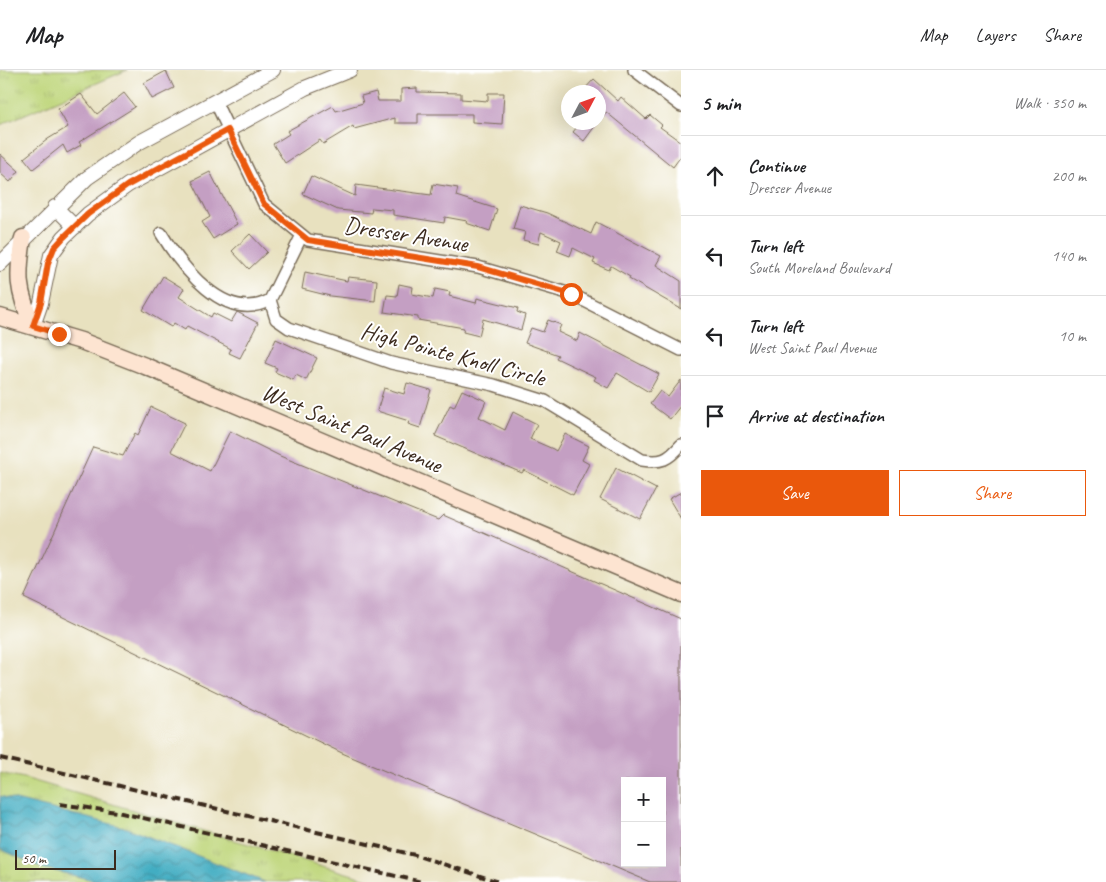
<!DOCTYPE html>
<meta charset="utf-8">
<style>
:root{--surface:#fff;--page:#f6f6f6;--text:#202124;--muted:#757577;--line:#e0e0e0;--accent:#ea580c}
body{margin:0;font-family:Caveat,sans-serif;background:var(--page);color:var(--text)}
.controls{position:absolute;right:15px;bottom:15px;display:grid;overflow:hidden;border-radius:0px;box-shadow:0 5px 20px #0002}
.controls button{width:45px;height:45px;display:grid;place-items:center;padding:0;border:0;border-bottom:1px solid var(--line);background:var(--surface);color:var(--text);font:25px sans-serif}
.compass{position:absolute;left:561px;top:15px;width:45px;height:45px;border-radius:50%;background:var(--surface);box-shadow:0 5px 20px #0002;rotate:49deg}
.scale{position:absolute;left:15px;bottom:12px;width:101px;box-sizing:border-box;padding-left:5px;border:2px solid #3b2a1e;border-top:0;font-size:14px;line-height:18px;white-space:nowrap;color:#3b2a1e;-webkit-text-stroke:4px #fff;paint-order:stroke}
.stop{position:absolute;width:15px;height:15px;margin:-11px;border:4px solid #ea580c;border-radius:50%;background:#fff}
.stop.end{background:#ea580c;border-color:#fff;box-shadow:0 1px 5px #0008}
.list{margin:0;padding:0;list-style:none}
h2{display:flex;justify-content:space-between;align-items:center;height:65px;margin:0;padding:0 20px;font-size:21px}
h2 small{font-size:16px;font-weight:400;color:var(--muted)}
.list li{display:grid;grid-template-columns:32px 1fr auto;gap:15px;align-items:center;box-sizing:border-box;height:80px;padding:0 20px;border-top:1px solid var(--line)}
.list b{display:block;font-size:19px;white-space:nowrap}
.list p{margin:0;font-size:16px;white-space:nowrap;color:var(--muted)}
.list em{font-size:16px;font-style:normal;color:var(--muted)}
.actions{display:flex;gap:10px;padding:15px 20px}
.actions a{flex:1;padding:11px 0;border:1px solid var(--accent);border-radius:0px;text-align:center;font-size:18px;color:var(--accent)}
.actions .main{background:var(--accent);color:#fff}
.icon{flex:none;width:28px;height:28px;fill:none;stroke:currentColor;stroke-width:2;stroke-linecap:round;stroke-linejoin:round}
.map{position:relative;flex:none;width:681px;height:812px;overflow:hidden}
header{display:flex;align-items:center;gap:30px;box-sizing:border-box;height:70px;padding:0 25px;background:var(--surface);border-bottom:1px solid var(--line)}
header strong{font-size:24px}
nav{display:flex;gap:28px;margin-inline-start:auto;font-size:18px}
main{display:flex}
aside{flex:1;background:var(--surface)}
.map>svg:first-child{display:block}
.park{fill:url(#park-tufts);stroke:#7c804c}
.water{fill:url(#water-waves);stroke:#3f6c70}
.building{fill:#c49fc3;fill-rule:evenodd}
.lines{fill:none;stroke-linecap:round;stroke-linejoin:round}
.minor-casing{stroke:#786a56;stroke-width:14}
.tertiary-casing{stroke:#786a56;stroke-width:16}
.secondary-casing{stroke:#786a56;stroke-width:19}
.minor{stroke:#fff;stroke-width:11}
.tertiary{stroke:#fff;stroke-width:14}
.secondary{stroke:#fde4d1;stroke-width:16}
.rail{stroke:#3b2a1e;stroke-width:4;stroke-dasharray:8 4;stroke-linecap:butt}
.route{stroke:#ea580c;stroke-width:6}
.labels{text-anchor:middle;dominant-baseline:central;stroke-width:4;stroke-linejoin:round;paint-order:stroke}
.street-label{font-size:24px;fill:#3b2a1e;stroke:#fff}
</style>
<header>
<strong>Map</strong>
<nav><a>Map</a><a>Layers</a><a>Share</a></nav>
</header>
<main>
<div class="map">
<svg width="681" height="812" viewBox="0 0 681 812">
<defs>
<pattern id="park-tufts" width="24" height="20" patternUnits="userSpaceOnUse" patternTransform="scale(1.25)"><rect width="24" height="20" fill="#bed579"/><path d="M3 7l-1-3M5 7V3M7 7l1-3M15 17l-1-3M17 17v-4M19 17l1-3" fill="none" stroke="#a4b768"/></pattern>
<pattern id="water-waves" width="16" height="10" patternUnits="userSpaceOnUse" patternTransform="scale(1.25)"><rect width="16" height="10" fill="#43adc2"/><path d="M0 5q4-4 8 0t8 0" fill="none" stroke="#398d9d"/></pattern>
</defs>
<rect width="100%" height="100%" fill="#fff"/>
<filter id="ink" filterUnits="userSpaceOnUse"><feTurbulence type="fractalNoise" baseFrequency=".02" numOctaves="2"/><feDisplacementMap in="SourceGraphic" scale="10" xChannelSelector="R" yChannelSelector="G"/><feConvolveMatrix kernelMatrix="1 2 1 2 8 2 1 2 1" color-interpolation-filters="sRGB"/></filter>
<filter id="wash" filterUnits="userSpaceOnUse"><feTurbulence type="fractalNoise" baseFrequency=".0096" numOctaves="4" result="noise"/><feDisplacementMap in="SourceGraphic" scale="20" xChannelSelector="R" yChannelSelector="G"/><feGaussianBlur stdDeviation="1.12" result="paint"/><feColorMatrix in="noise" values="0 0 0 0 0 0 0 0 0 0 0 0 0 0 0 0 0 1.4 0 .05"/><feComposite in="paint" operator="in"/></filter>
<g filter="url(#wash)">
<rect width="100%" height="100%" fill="#e8e1bf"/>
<path class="park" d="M 0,0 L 127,0 L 0,55 Z
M 0,703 L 24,708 L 377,812 L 0,812 Z"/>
<path class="water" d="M 0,726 L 124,757 L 265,812 L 101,812 L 42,798 L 0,779 Z"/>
<g id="blocks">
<path class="building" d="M 166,1 L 174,18 L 152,29 L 144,13 Z
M 594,9 L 618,31 L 621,27 L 646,49 L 650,45 L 662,55 L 660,57 L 681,72 L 681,86 L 673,97 L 606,42 L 598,52 L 598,22 L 582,22 Z
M 417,18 L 417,22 L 461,23 L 461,29 L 488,31 L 488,23 L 504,23 L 502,54 L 472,52 L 472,44 L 418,44 L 418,53 L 395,53 L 395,48 L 354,59 L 353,56 L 323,74 L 320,70 L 285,93 L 273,74 L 289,64 L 287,61 L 333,36 L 336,41 L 363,33 L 361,26 L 376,22 L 378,31 L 401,31 L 401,19 Z
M 124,23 L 135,37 L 79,72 L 81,75 L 67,83 L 63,75 L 33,99 L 24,88 L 48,69 L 68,57 L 58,39 L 81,24 L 97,44 Z
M 581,52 L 598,52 L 584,71 L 573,62 Z
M 0,84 L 19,101 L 10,112 L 0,103 Z
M 210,102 L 237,154 L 213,169 L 202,152 L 210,147 L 192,111 Z
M 311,106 L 355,126 L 356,115 L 431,125 L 433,114 L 458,118 L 456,126 L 497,139 L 490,161 L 466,153 L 467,151 L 445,147 L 444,153 L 393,145 L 393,140 L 372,138 L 371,143 L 338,140 L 303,124 Z
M 520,135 L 547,143 L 591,164 L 596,152 L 661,186 L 656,195 L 681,211 L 681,239 L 629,209 L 630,207 L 611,196 L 609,200 L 593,193 L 595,189 L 573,178 L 570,186 L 557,181 L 561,171 L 541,162 L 538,174 L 523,170 L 525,162 L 513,159 Z
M 250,164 L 267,182 L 249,199 L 232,181 Z
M 305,202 L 347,211 L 348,207 L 377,210 L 375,231 L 330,226 L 302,219 Z
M 163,206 L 184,219 L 179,227 L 211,247 L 213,243 L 231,252 L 237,242 L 258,253 L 240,288 L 229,283 L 231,279 L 187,256 L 185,260 L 174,253 L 171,257 L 143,240 Z
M 399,214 L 413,217 L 412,224 L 433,228 L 435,219 L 450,222 L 449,226 L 476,233 L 477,228 L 518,238 L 517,242 L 525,245 L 521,260 L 483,249 L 479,266 L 463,262 L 464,258 L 418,250 L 418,247 L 384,242 L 387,225 L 397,226 Z
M 548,250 L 561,255 L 558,262 L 577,271 L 580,263 L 659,304 L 649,322 L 617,303 L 608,318 L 594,310 L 596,307 L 556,288 L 558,285 L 525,273 L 531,258 L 543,262 Z
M 276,269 L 317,288 L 306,310 L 296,305 L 293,310 L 275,302 L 277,298 L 265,293 Z
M 681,310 L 681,335 L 670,349 L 650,334 L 660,321 L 668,327 Z
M 407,313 L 431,320 L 420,358 L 408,354 L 409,351 L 377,341 L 384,318 L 404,324 Z
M 462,320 L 486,331 L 479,347 L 505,360 L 513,342 L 537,354 L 530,369 L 553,379 L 556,381 L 565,364 L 589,376 L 582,390 L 589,394 L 573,425 L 524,400 L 522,403 L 435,366 L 450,335 L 454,337 Z
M 151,337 L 185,353 L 171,381 L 210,401 L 230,361 L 280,386 L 438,450 L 443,445 L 681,549 L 681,812 L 650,812 L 342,683 L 24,528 L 93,377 L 123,386 L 135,363 L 138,365 ZM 625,711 L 662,711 L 662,793 L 625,793 Z
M 616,398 L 656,419 L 640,449 L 600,429 Z
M 681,422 L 681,449 L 669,429 Z"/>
</g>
</g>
<g filter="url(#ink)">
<use href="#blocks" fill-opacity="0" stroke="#786a56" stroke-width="1"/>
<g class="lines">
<g class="minor-casing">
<path id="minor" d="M 634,0 L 681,36
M 215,31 L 264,134 L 308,170 L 478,197 L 571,224 L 681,280
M 161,163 C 181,196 225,255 270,230 L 302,165
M 270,230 L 276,249 L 289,258 L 391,293 L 494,315 L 545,331 L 642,390 C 662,393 668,390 681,375"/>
</g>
<g class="tertiary-casing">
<path id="tertiary" d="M 55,137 L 75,157
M 0,194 L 87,108 L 138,73 L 273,0
M 33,256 L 41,233 L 51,185 L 64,167 L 88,144 L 128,115 L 305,18 L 350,0"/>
</g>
<g class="secondary-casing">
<path id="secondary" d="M 23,168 C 17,206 17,220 33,256
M 0,247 L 81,271 L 145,296 L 681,524"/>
</g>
<use href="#minor" class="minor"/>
<use href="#tertiary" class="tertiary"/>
<use href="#secondary" class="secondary"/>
<path class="rail" d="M 0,688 L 415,785 L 499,812
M 60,734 L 117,742 L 422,812"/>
</g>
</g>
<g class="lines" filter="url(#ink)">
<path class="route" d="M 59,264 L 33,256 L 41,233 L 48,193 L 54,178 L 64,167 L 88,144 L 128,115 L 228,60 L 264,134 L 308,170 L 478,197 L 571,224"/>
</g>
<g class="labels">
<g class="street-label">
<text transform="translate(406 164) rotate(9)">Dresser Avenue</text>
<text transform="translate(453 284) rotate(15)">High Pointe Knoll Circle</text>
<text transform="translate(352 358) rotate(23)">West Saint Paul Avenue</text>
</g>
</g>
</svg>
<div class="controls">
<button>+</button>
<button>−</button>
</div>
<svg class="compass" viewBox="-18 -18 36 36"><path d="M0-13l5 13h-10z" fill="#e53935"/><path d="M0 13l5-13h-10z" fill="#757577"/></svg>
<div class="scale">50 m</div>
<div class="stop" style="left:571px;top:224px"></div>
<div class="stop end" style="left:59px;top:264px"></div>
</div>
<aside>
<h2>5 min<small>Walk · 350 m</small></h2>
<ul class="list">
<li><svg class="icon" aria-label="ahead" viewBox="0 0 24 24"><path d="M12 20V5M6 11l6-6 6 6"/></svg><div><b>Continue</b><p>Dresser Avenue</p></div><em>200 m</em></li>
<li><svg class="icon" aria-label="left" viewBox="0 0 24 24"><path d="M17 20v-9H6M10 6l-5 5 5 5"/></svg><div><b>Turn left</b><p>South Moreland Boulevard</p></div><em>140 m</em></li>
<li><svg class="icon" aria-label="left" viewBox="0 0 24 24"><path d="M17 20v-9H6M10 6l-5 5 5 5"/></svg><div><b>Turn left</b><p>West Saint Paul Avenue</p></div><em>10 m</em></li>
<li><svg class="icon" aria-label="arrive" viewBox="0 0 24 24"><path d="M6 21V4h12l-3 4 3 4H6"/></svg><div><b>Arrive at destination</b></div></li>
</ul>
<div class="actions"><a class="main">Save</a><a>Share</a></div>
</aside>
</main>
